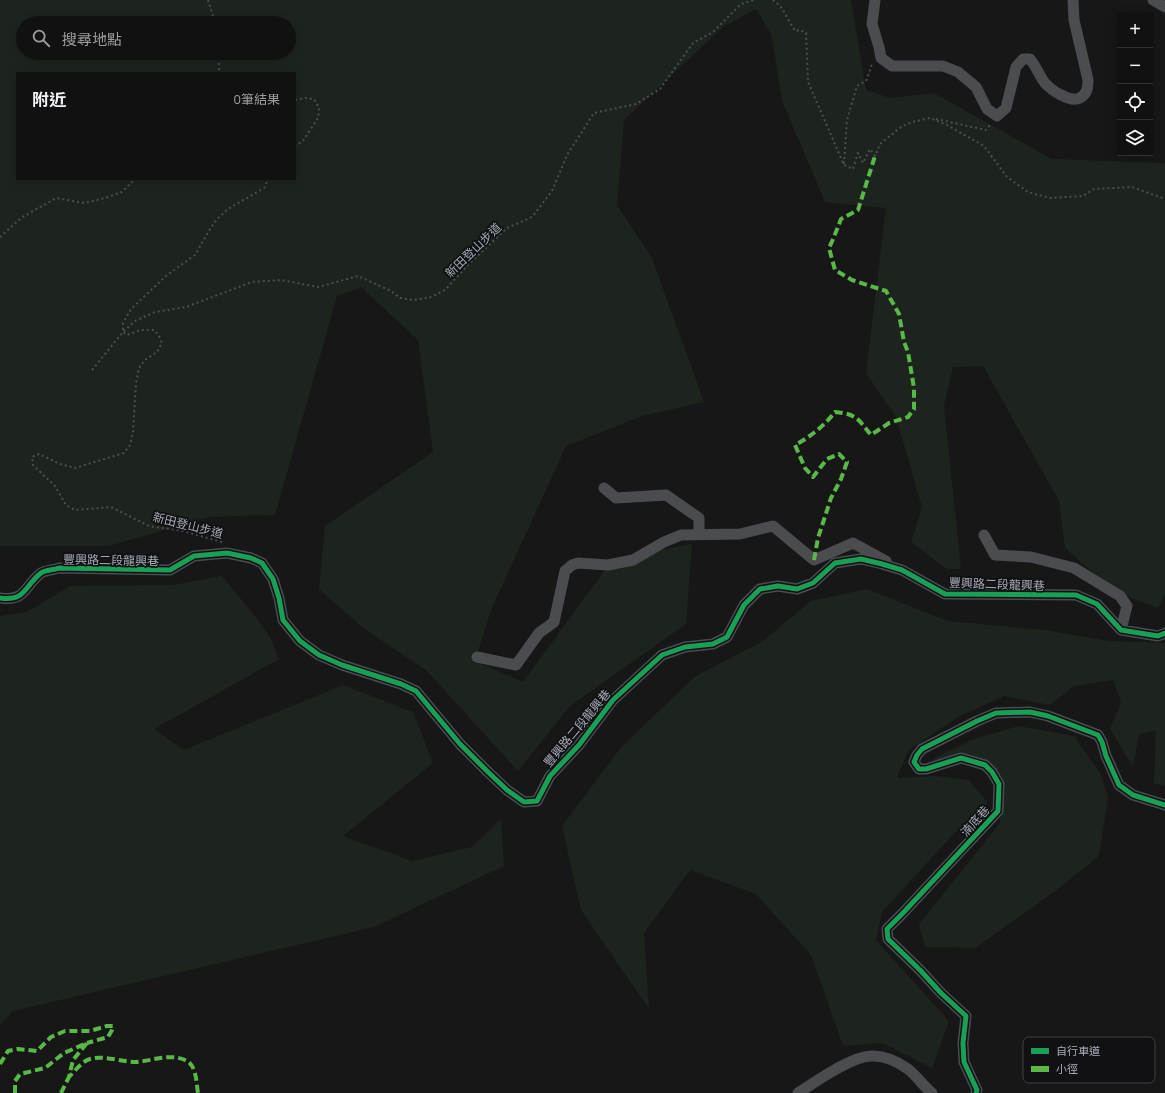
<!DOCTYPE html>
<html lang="zh-TW">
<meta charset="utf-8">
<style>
:root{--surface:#111;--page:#1a1a1a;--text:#f1f3f6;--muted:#9c9d9f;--line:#303131}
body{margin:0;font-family:"Open Sans","Noto Sans TC",sans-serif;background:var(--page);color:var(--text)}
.controls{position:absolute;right:12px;top:12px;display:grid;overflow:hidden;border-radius:0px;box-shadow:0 2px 10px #0003}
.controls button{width:36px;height:36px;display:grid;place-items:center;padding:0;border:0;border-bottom:1px solid var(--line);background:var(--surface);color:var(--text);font:20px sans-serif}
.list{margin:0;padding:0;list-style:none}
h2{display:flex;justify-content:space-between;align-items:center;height:52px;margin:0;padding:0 16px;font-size:17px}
h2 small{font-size:13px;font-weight:400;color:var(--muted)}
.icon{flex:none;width:22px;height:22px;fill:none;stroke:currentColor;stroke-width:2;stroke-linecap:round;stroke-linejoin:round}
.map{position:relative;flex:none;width:1165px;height:1093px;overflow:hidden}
.search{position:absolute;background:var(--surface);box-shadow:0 2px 10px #0003;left:16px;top:16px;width:280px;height:44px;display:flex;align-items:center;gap:10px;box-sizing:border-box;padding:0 14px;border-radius:22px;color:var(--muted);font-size:15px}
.panel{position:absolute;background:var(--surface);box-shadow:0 2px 10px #0003;left:16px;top:72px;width:280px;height:108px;border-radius:0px}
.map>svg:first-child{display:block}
.green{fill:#1d241e;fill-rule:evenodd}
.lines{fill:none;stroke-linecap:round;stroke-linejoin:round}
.path{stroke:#4d4e52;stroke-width:2;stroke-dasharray:2 3;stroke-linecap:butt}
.minor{stroke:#4b4c50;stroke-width:11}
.quiet{stroke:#58b947;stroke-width:4;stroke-dasharray:8 4;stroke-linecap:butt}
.cycleway-casing{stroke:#111113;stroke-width:8}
.cycleway{stroke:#1a9f57;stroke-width:5}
.labels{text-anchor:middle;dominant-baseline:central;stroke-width:3.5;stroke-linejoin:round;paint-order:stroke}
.street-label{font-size:12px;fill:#a8adb8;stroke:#111113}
.key{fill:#111113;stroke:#3e4045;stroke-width:1}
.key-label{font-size:11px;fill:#a8adb8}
</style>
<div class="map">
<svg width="1165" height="1093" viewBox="0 0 1165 1093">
<rect width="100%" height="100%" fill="#171717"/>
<path class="green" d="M 0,0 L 851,0 L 866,90 L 890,98 L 934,93 L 1052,159 L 1165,163 L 1165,595 L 1158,608 L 1115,592 L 1065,548 L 1059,501 L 983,366 L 953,367 L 944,405 L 961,569 L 947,569 L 911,542 L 922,507 L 896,417 L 866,373 L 886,208 L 825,202 L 782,101 L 772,36 L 756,9 L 723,27 L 624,120 L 617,205 L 652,258 L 704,402 L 642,416 L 566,446 L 491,610 L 475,661 L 523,682 L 613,559 L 692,544 L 686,624 L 570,706 L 518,771 L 427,671 L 363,628 L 319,589 L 325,526 L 433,452 L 418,340 L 361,287 L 337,296 L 275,515 L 209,517 L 109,546 L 0,546 ZM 23,23 L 289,23 L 289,53 L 23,53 ZM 17,73 L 295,73 L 295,179 L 17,179 Z
M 222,576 L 259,621 L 271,639 L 279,659 L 154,729 L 184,750 L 343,685 L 413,712 L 433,763 L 343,836 L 412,861 L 472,847 L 501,819 L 504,866 L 374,927 L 13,1011 L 0,1025 L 0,616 L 27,612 L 70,586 L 173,585 Z
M 867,589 L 948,621 L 1045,630 L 1109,641 L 1165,643 L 1165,786 L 1154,783 L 1156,731 L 1139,734 L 1133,767 L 1110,729 L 1121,702 L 1113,680 L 1074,686 L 1050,705 L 1004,696 L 958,717 L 908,751 L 897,778 L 937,776 L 969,780 L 988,803 L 959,828 L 882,912 L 876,940 L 949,1021 L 932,1068 L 883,1043 L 843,1046 L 811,955 L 756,894 L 690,870 L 644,933 L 649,1009 L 581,910 L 562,826 L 622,746 L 696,676 L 763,641 L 811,601 Z
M 1019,726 L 1074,736 L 1100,773 L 1108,797 L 1099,856 L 1054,892 L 975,948 L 925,947 L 919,924 L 1000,823 L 1003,784 L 987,761 L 929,764 L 936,757 L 974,739 Z"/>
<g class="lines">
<path class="path" d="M 208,0 L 215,23
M 773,0 L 781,7 L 795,31 L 800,30 L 806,33 L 808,82 L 844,165 L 853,169 L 858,153 L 863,163 L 870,149 L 875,156 L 880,144 L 901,127 L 912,122 L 930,118 L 947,125 L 984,146 L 1007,177 L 1028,192 L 1050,198 L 1083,196 L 1094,189 L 1132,187 L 1165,199
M 219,53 L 219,73
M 295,100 L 306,98 L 314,99 L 319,108 L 318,118 L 303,141 L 295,146
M 936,119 L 986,130 L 990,125
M 844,164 L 847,120 L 857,86 L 866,81 L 872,64
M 0,237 L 21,218 L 56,198 L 84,203 L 105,198 L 122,192 L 135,179
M 92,370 L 123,332 L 135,321 L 155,312 L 186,307 L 252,282 L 281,280 L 318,287 L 358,276 L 391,291 L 400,298 L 414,300 L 431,297 L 445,290 L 468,265 L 507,228 L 532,217 L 552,191 L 567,155 L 594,113 L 636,104 L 660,89 L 693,43 L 713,32 L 741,4 L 754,0
M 222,542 L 183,531 L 149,526 L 111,507 L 75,510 L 66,505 L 55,486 L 33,465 L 32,457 L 39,454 L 60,464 L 75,468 L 124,453 L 130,445 L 133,432 L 136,383 L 139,368 L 145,360 L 157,352 L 162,343 L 159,336 L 154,330 L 140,330 L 127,335 L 123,332 L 123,323 L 131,309 L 166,276 L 195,255 L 210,229 L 217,219 L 228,209 L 264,188 L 268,179"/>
<path class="minor" d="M 875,0 L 872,24 L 879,47 L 881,58 L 892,66 L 943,66 L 958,72 L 976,87 L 987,109 L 997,116 L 1006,108 L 1016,67 L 1023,59 L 1030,59 C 1036,66 1039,75 1045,83 C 1051,90 1070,103 1080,98 C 1087,94 1088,88 1088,80 L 1074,20 L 1073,0
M 1153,0 L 1165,7
M 604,488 L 616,498 L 666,495 L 699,518 L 699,534
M 984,535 L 995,555 L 1031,557 L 1074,568 L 1120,596 L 1127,606 L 1121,630
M 0,598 C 26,602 24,586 41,573 C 45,570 54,570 59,568 L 170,570 L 194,556 L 227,553 L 251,558 L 262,563 L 273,579 L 279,598 L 283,620 L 300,641 L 319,655 L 342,665 L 401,684 L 416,691 L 460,744 L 488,772 L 507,790 L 524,802 L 537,801 L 550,776 L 579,745 L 613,700 L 662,655 L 685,647 L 713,644 L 727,637 L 744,605 L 760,589 L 778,586 L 797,589 L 813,583 L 835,563 L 861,559 L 882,564 L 902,570 L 945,594 L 1076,595 L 1097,604 L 1121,630 L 1158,636 L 1165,633
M 477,657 L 516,665 L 539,633 L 554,622 L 565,571 L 572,565 L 578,563 L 608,565 L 633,560 L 664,542 L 681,535 L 740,534 L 773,526 L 814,560 L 853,543 L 886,561
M 798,1093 C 817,1081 850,1057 871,1056 C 884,1055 898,1062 908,1069 C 917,1076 923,1086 932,1093
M 976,1093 L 977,1090 L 964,1062 L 963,1043 L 966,1016 L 941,993 L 920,970 L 888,939 L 887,929 L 902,914 L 998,811 L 999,784 L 992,772 L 985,765 L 961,758 L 926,769 L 919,769 L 914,762 L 917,755 L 922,749 L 977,721 L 996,713 L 1030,712 L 1048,716 L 1098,735 L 1102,742 L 1106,756 L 1119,785 L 1133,795 L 1165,805"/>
<path class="quiet" d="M 814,560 L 818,538 L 831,498 L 841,479 L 847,462 L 839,454 L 827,459 L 813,477 L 805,468 L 795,445 C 810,437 824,426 835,412 C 857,414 858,419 871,435 L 889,423 L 908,417 L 914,409 L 914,388 L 908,352 L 904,342 L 899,314 L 886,291 L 852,280 L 835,270 L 829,248 L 834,237 L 841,219 L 858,210 L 875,156
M 0,1064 L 8,1051 L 18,1049 L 37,1051 L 51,1037 L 65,1031 L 90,1031 L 107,1026 L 113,1026 L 112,1030 L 108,1037 L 87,1043
M 15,1093 L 15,1081 L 20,1074 L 45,1068 L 64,1053 L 87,1043 L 73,1060 L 69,1077 C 74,1072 82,1061 90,1059 C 105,1055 121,1062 136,1062 C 152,1061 169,1053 185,1060 C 197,1065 196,1082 198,1093
M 61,1093 L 69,1077"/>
<g class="cycleway-casing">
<path id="cycleway" d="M 0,598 C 26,602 24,586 41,573 C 45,570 54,570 59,568 L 170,570 L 194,556 L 227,553 L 251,558 L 262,563 L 273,579 L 279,598 L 283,620 L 300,641 L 319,655 L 342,665 L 401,684 L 416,691 L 460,744 L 488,772 L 507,790 L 524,802 L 537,801 L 550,776 L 579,745 L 613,700 L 662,655 L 685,647 L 713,644 L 727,637 L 744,605 L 760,589 L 778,586 L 797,589 L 813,583 L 835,563 L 861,559 L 882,564 L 902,570 L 945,594 L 1076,595 L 1097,604 L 1121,630 L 1158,636 L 1165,633
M 976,1093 L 977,1090 L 964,1062 L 963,1043 L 966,1016 L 941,993 L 920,970 L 888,939 L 887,929 L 902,914 L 998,811 L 999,784 L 992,772 L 985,765 L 961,758 L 926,769 L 919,769 L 914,762 L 917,755 L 922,749 L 977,721 L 996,713 L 1030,712 L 1048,716 L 1098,735 L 1102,742 L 1106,756 L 1119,785 L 1133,795 L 1165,805"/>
</g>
<use href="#cycleway" class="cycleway"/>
</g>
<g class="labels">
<g class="street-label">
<text transform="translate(473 250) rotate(-44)">新田登山步道</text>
<text transform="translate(188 525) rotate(14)">新田登山步道</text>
<text transform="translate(111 560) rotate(1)">豐興路二段龍興巷</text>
<text transform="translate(997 584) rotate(2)">豐興路二段龍興巷</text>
<text transform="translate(577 728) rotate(-50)">豐興路二段龍興巷</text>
<text transform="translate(975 821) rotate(-48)">湳底巷</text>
</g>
</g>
<rect x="1023" y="1037" width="132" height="46" rx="6" class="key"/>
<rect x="1031" y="1048" width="18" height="6" fill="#1a9f57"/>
<rect x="1031" y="1066" width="18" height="6" fill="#58b947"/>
<g class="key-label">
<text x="1056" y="1055">自行車道</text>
<text x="1056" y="1073">小徑</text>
</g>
</svg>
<div class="controls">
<button>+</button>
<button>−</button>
<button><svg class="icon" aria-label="locate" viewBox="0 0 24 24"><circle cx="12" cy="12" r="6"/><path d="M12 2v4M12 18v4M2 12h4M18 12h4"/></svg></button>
<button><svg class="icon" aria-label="layers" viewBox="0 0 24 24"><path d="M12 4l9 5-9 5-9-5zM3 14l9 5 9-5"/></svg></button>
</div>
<div class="search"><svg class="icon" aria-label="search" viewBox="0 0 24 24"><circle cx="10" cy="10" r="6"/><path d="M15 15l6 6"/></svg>搜尋地點</div>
<section class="panel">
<h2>附近<small>0筆結果</small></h2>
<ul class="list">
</ul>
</section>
</div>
